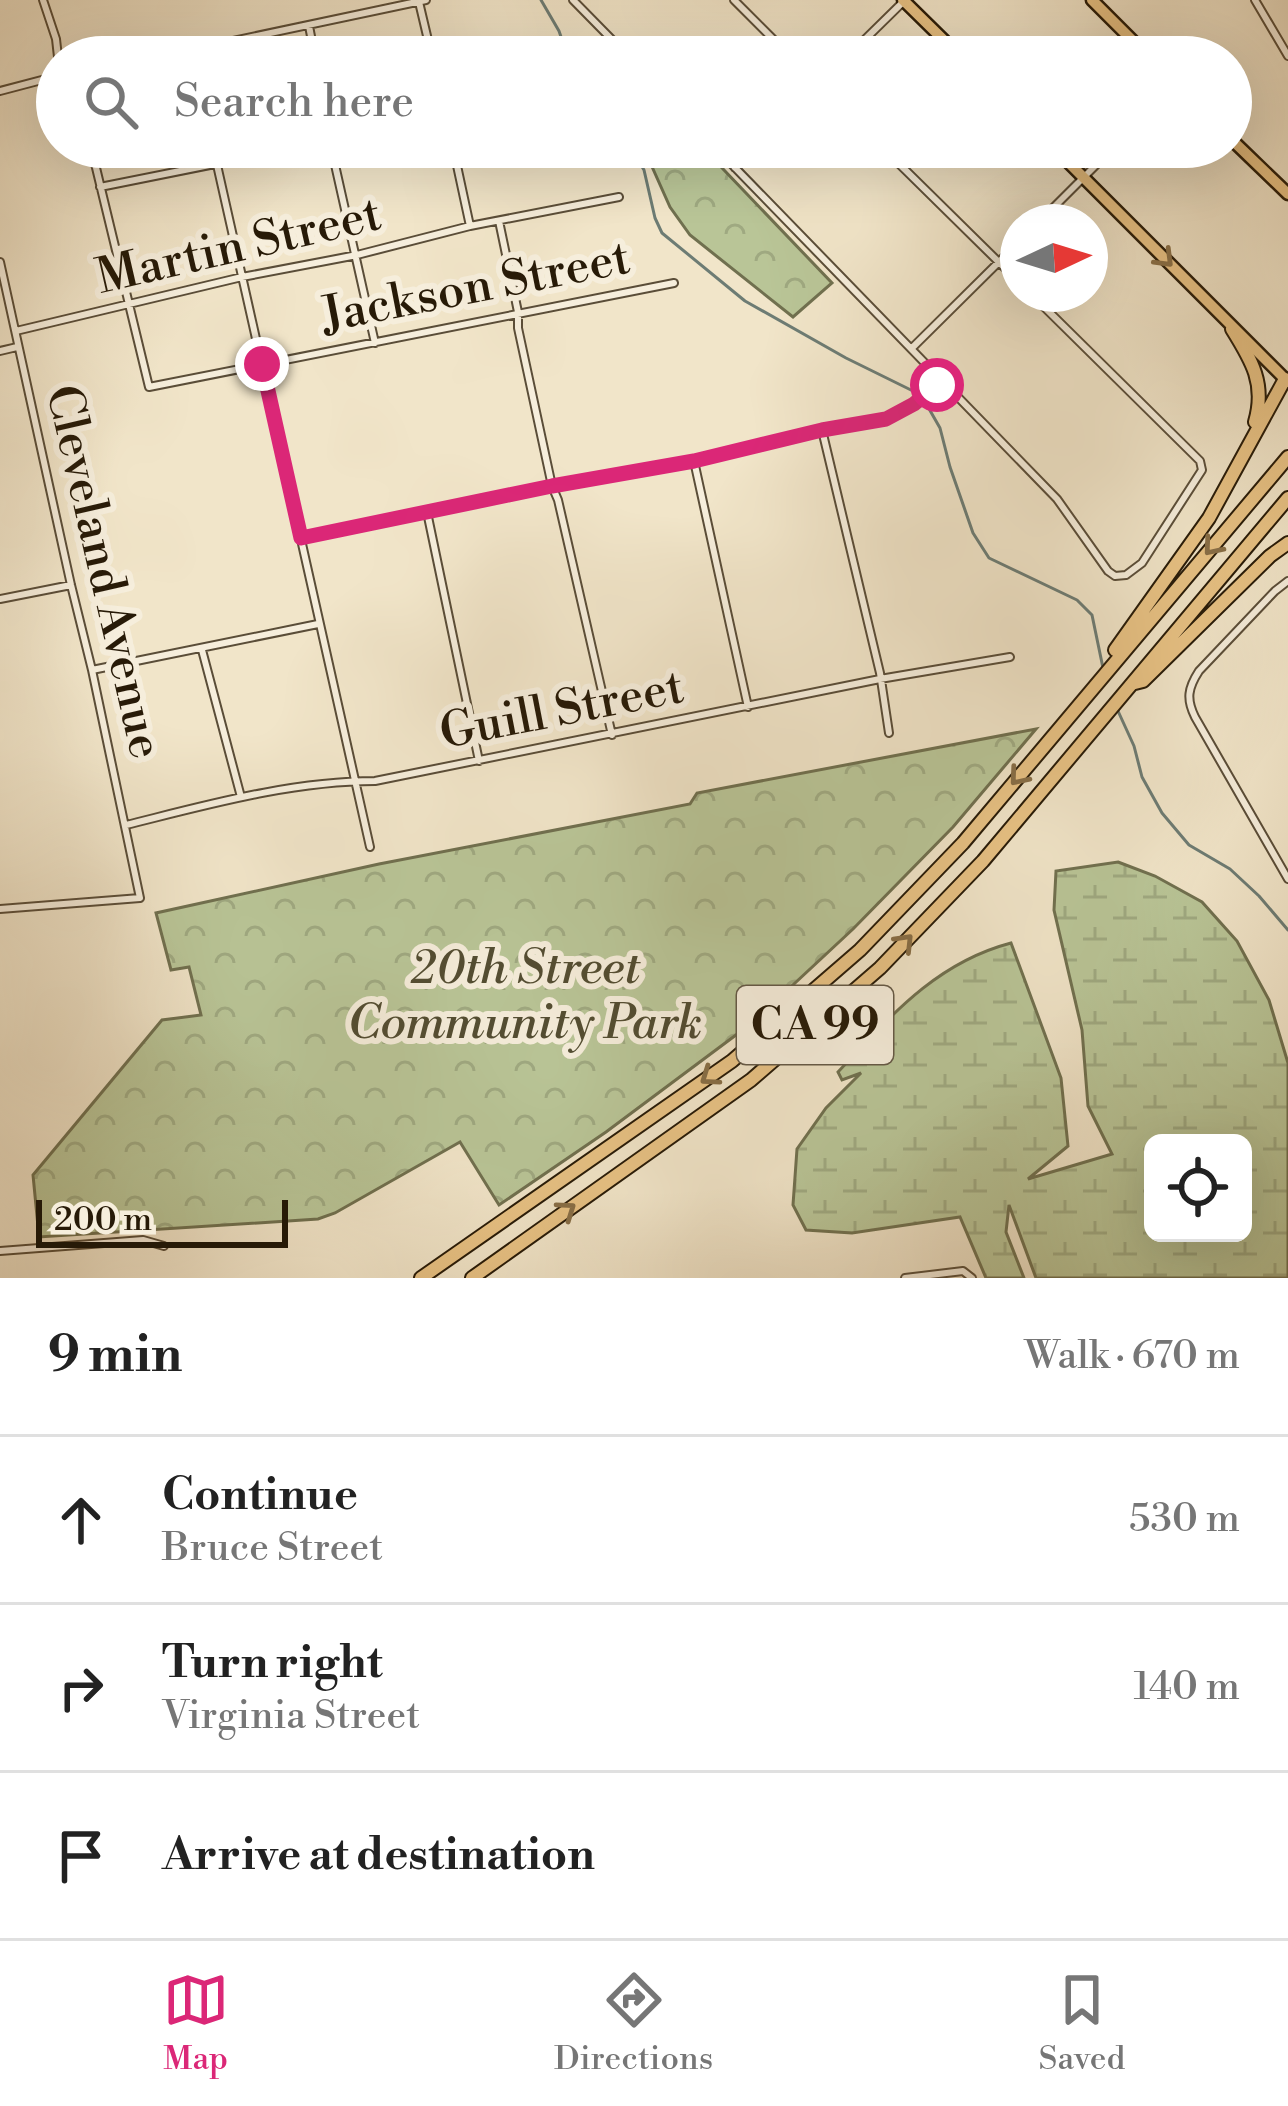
<!DOCTYPE html>
<meta charset="utf-8">
<style>
:root{--surface:#fff;--page:#f6f6f6;--text:#222;--muted:#767676;--line:#e0e0e0;--accent:#db2777}
body{margin:0;font-family:"Libre Bodoni",serif;background:var(--page);color:var(--text)}
.controls{position:absolute;right:36px;bottom:36px;display:grid;overflow:hidden;border-radius:18px;box-shadow:0 12px 48px #0002}
.controls button{width:108px;height:108px;display:grid;place-items:center;padding:0;border:0;border-bottom:3px solid var(--line);background:var(--surface);color:var(--text);font:60px sans-serif}
.compass{position:absolute;left:1000px;top:204px;width:108px;height:108px;border-radius:50%;background:var(--surface);box-shadow:0 12px 48px #0002;rotate:86deg}
.scale{position:absolute;left:36px;bottom:30px;width:252px;box-sizing:border-box;padding-left:12px;border:6px solid #271a07;border-top:0;font-size:33px;line-height:42px;white-space:nowrap;color:#271a07;-webkit-text-stroke:9px #f6eedc;paint-order:stroke}
.stop{position:absolute;width:36px;height:36px;margin:-27px;border:9px solid #db2777;border-radius:50%;background:#fff}
.stop.end{background:#db2777;border-color:#fff;box-shadow:0 3px 12px #0008}
.list{margin:0;padding:0;list-style:none}
h2{display:flex;justify-content:space-between;align-items:center;height:156px;margin:0;padding:0 48px;font-size:51px}
h2 small{font-size:39px;font-weight:400;color:var(--muted)}
.list li{display:grid;grid-template-columns:78px 1fr auto;gap:36px;align-items:center;box-sizing:border-box;height:168px;padding:0 48px;border-top:3px solid var(--line)}
.list b{display:block;font-size:45px;white-space:nowrap}
.list p{margin:0;font-size:39px;white-space:nowrap;color:var(--muted)}
.list em{font-size:39px;font-style:normal;color:var(--muted)}
.icon{flex:none;width:66px;height:66px;fill:none;stroke:currentColor;stroke-width:2;stroke-linecap:round;stroke-linejoin:round}
.map{position:relative;flex:none;width:1288px;height:1278px;overflow:hidden}
.search{position:absolute;background:var(--surface);box-shadow:0 12px 48px #0002;left:36px;right:36px;top:36px;height:132px;display:flex;align-items:center;gap:30px;box-sizing:border-box;padding:0 42px;border-radius:66px;color:var(--muted);font-size:45px}
.sheet{height:660px;background:var(--surface)}
nav{display:flex;justify-content:space-around;align-items:center;box-sizing:border-box;height:168px;border-top:3px solid var(--line);background:var(--surface);font-size:33px;color:var(--muted)}
nav a{display:grid;justify-items:center;gap:6px}
nav .on{color:var(--accent)}
.map>svg:first-child{display:block}
.forest{fill:url(#forest-crowns);stroke:#70704f;stroke-width:3}
.wetland{fill:url(#wetland-marsh);stroke:#70704f;stroke-width:3;fill-rule:evenodd}
.lines{fill:none;stroke-linecap:round;stroke-linejoin:round}
.stream{stroke:#6d7c74;stroke-width:3}
.minor-casing{stroke:#5a4d38;stroke-width:10}
.primary-casing{stroke:#271a07;stroke-width:15}
.motorway-casing{stroke:#271a07;stroke-width:16}
.minor{stroke:#f6eedc;stroke-width:6}
.primary{stroke:#e8c284;stroke-width:10}
.motorway{stroke:#e8c284;stroke-width:12}
.oneway{stroke:#886e46}
.route{stroke:#db2777;stroke-width:15}
.labels{text-anchor:middle;dominant-baseline:central;stroke-width:12;stroke-linejoin:round;paint-order:stroke}
.shield{fill:#f6eedc;stroke:#655a47;stroke-width:3}
.shield-label{font-size:45px;font-weight:bold;fill:#271a07}
.street-label{font-size:48px;fill:#271a07;stroke:#f6eedc}
.park-label{font-size:48px;font-style:italic;fill:#534d32;stroke:#f6eedc}
</style>
<div class="map">
<svg width="1288" height="1278" viewBox="0 0 1288 1278">
<defs>
<pattern id="forest-crowns" width="20" height="18" patternUnits="userSpaceOnUse" patternTransform="scale(3)"><rect width="20" height="18" fill="#b9c597"/><path d="M2 6a3 3 0 1 1 6 0M12 15a3 3 0 1 1 6 0" fill="none" stroke="#9fa981"/></pattern>
<pattern id="wetland-marsh" width="20" height="14" patternUnits="userSpaceOnUse" patternTransform="scale(3)"><rect width="20" height="14" fill="#b9c597"/><path d="M1 5h8M5 5V1M11 12h8M15 12V8" fill="none" stroke="#9fa981"/></pattern>
</defs>
<rect width="100%" height="100%" fill="#f1e5c9"/>
<filter id="stains"><feTurbulence type="fractalNoise" baseFrequency=".00167" numOctaves="4"/><feColorMatrix values="0 0 0 0 .2 0 0 0 0 .09 0 0 0 0 .02 0 0 0 .5 -.17"/></filter>
<radialGradient id="worn" r=".72"><stop offset=".6" stop-color="#630" stop-opacity="0"/><stop offset="1" stop-color="#630" stop-opacity=".3"/></radialGradient>
<path class="forest" d="M 639,147 L 702,147 L 832,283 L 793,317 L 690,235 L 670,207 L 649,160 Z
M 1036,729 L 953,827 L 853,929 L 752,1023 L 606,1132 L 499,1205 L 460,1142 L 335,1213 L 318,1219 L 39,1237 L 33,1175 L 162,1020 L 201,1015 L 189,967 L 171,970 L 156,913 L 379,864 L 690,804 L 697,793 Z"/>
<path class="wetland" d="M 1118,862 L 1155,876 L 1202,902 L 1237,941 L 1269,1000 L 1288,1063 L 1288,1278 L 1036,1278 L 1009,1205 L 1006,1232 L 1024,1278 L 986,1278 L 960,1217 L 852,1233 L 806,1230 L 793,1205 L 797,1149 L 826,1108 L 861,1073 L 842,1080 L 838,1072 C 890,1017 935,963 1011,943 L 1061,1078 L 1068,1146 L 1028,1179 L 1112,1154 L 1088,1106 L 1082,1030 L 1054,910 L 1056,871 ZM 1153,1143 L 1243,1143 L 1243,1233 L 1153,1233 Z"/>
<g class="lines">
<path class="stream" d="M 541,0 L 559,31 L 568,57
M 630,147 L 644,170 L 655,218 L 662,233 L 745,301 L 846,358 L 913,391 L 928,407 L 940,428 L 950,467 L 973,533 L 989,558 L 1077,600 L 1092,615 L 1103,668
M 1118,711 L 1134,746 L 1142,777 L 1162,813 L 1189,845 L 1230,869 L 1259,896 L 1288,930"/>
<g class="minor-casing">
<path id="minor" d="M 43,0 L 56,39 L 58,57
M 573,0 L 629,57
M 734,0 L 791,57
M 1255,0 L 1288,56
M 419,2 L 432,57
M 309,26 L 315,57
M 157,57 L 426,0
M 847,57 L 904,1
M 0,91 L 57,76
M 91,147 L 149,387 L 674,283
M 213,147 L 370,847
M 331,147 L 375,343
M 453,147 L 470,226
M 715,147 L 1057,499 L 1108,571 L 1115,576 L 1126,575 L 1142,563 L 1202,470 L 1200,461 L 1031,294
M 882,147 L 1018,281
M 457,164 L 547,147
M 735,168 L 756,147
M 100,187 L 300,147
M 499,221 L 518,312 L 518,328 L 552,486 L 558,500 L 612,735
M 1039,222 L 1114,147
M 0,262 L 71,585 L 92,670 L 140,898 L 0,909
M 16,331 L 242,277 L 357,255 L 470,226 L 619,197
M 912,348 L 1018,243
M 0,351 L 17,347
M 822,430 L 880,673 L 889,733
M 694,461 L 748,707
M 427,512 L 479,761
M 301,537 L 552,486 L 694,461 L 822,430 L 886,420 L 914,404 L 942,380
M 1288,581 L 1275,591 L 1199,671 C 1188,688 1186,699 1195,717 L 1288,879
M 0,599 L 71,585
M 202,650 L 241,797
M 92,670 L 318,624
M 126,825 C 207,805 291,781 375,781 L 880,679 L 1010,657
M 0,1251 L 143,1240 L 164,1246
M 905,1278 L 963,1271 L 972,1278"/>
</g>
<g class="primary-casing">
<path id="primary" d="M 903,0 L 961,57
M 1092,0 L 1149,57
M 1231,139 L 1288,194
M 1053,147 L 1288,382"/>
</g>
<g class="motorway-casing">
<path id="motorway" d="M 1232,329 C 1252,361 1266,384 1255,422
M 1115,650 L 1209,518 L 1285,379
M 1135,683 L 1143,681 L 1270,556 L 1288,543
M 421,1278 L 732,1061 L 860,950 L 963,843 L 1288,457
M 472,1278 L 751,1080 L 880,968 L 983,861 L 1288,498"/>
</g>
<use href="#minor" class="minor"/>
<use href="#primary" class="primary"/>
<use href="#motorway" class="motorway"/>
</g>
<defs><path id="oneway-chevron" d="M-2-3.5L2.5 0L-2 3.5" fill="none" stroke-width="1.6" stroke-linecap="round" stroke-linejoin="round" transform="scale(3)"/></defs>
<g class="oneway">
<use href="#oneway-chevron" transform="translate(1165 259) rotate(45)"/>
<use href="#oneway-chevron" transform="translate(1212 547) rotate(130)"/>
<use href="#oneway-chevron" transform="translate(1018 777) rotate(130)"/>
<use href="#oneway-chevron" transform="translate(905 942) rotate(-46)"/>
<use href="#oneway-chevron" transform="translate(709 1077) rotate(145)"/>
<use href="#oneway-chevron" transform="translate(567 1210) rotate(-35)"/>
</g>
<g class="lines">
<path class="route" d="M 262,364 L 301,538 L 552,486 L 694,461 L 822,430 L 886,419 L 914,404 L 937,385"/>
</g>
<g class="labels">
<rect class="shield" x="737" y="986" width="156" height="78" rx="9"/>
<g class="shield-label">
<text x="815" y="1025">CA 99</text>
</g>
<g class="street-label">
<text transform="translate(239 247) rotate(-13)">Martin Street</text>
<text transform="translate(476 288) rotate(-11)">Jackson Street</text>
<text transform="translate(103 572) rotate(77)">Cleveland Avenue</text>
<text transform="translate(562 711) rotate(-11)">Guill Street</text>
</g>
<g class="park-label">
<text x="525" y="969">20th Street<tspan x="525" dy="55">Community Park</tspan></text>
</g>
</g>
<rect width="100%" height="100%" filter="url(#stains)"/>
<rect width="100%" height="100%" fill="url(#worn)"/>
</svg>
<div class="controls">
<button><svg class="icon" aria-label="locate" viewBox="0 0 24 24"><circle cx="12" cy="12" r="6"/><path d="M12 2v4M12 18v4M2 12h4M18 12h4"/></svg></button>
</div>
<svg class="compass" viewBox="-18 -18 36 36"><path d="M0-13l5 13h-10z" fill="#e53935"/><path d="M0 13l5-13h-10z" fill="#767676"/></svg>
<div class="scale">200 m</div>
<div class="stop" style="left:937px;top:385px"></div>
<div class="stop end" style="left:262px;top:364px"></div>
<div class="search"><svg class="icon" aria-label="search" viewBox="0 0 24 24"><circle cx="10" cy="10" r="6"/><path d="M15 15l6 6"/></svg>Search here</div>
</div>
<section class="sheet">
<h2>9 min<small>Walk · 670 m</small></h2>
<ul class="list">
<li><svg class="icon" aria-label="ahead" viewBox="0 0 24 24"><path d="M12 20V5M6 11l6-6 6 6"/></svg><div><b>Continue</b><p>Bruce Street</p></div><em>530 m</em></li>
<li><svg class="icon" aria-label="right" viewBox="0 0 24 24"><path d="M7 20v-9h11M14 6l5 5-5 5"/></svg><div><b>Turn right</b><p>Virginia Street</p></div><em>140 m</em></li>
<li><svg class="icon" aria-label="arrive" viewBox="0 0 24 24"><path d="M6 21V4h12l-3 4 3 4H6"/></svg><div><b>Arrive at destination</b></div></li>
</ul>
</section>
<nav>
<a class="on"><svg class="icon" aria-label="map" viewBox="0 0 24 24"><path d="M3 6l6-2 6 2 6-2v14l-6 2-6-2-6 2zM9 4v14M15 6v14"/></svg>Map</a>
<a><svg class="icon" aria-label="directions" viewBox="0 0 24 24"><path d="M12 3l9 9-9 9-9-9zM9 14v-3h6M13 9l2 2-2 2"/></svg>Directions</a>
<a><svg class="icon" aria-label="saved" viewBox="0 0 24 24"><path d="M7 4h10v16l-5-4-5 4z"/></svg>Saved</a>
</nav>
